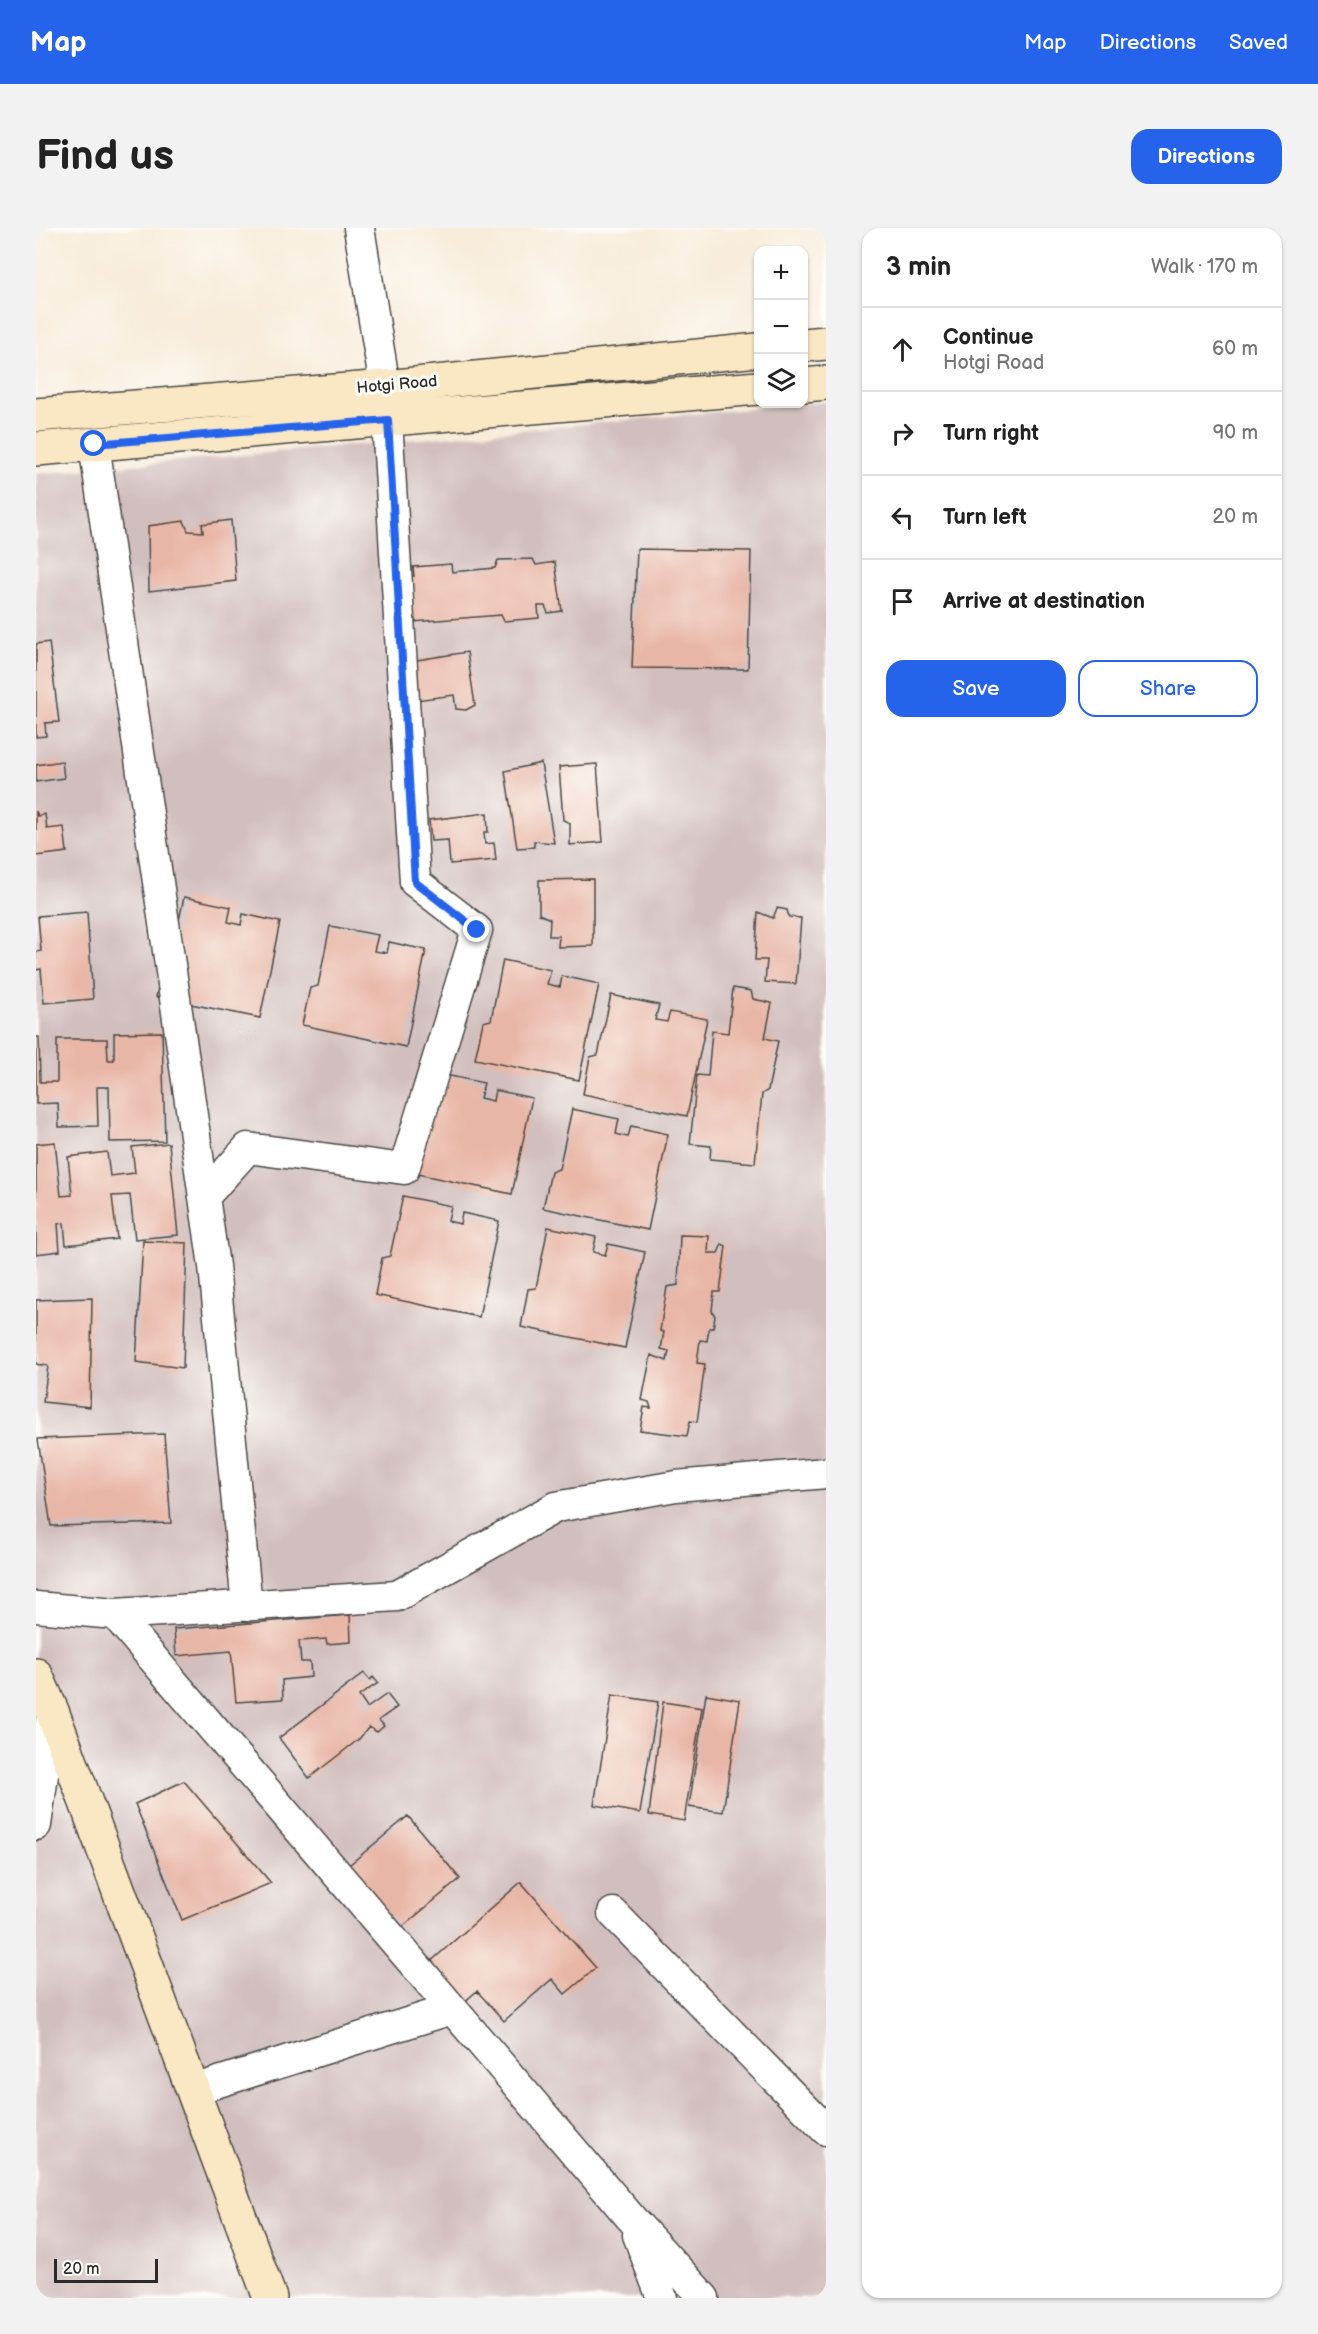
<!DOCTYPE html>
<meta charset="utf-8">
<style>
:root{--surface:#fff;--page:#f2f2f2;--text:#222;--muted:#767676;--line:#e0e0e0;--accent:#2563eb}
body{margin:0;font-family:"Balsamiq Sans",sans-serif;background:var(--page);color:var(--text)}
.controls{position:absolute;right:18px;top:18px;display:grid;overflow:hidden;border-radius:12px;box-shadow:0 2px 4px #0004}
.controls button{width:54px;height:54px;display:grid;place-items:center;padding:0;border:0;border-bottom:2px solid var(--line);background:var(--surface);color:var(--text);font:30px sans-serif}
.scale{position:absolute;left:18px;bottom:15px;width:104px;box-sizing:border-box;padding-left:6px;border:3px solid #2b2b2b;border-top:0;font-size:16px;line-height:21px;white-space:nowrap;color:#2b2b2b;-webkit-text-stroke:4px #fdfcf7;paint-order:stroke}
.stop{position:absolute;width:18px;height:18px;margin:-14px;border:4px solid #2563eb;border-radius:50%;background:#fff}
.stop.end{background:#2563eb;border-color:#fff;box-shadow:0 2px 6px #0008}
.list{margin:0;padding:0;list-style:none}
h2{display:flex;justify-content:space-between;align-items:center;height:78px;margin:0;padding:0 24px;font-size:26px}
h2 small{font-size:20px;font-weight:400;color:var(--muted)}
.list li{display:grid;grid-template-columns:39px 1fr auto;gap:18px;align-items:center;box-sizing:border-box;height:84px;padding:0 24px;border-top:2px solid var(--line)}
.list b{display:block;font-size:22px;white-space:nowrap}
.list p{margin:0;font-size:20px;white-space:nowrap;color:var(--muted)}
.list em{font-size:20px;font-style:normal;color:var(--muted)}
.actions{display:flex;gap:12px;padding:18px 24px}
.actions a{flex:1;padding:14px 0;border:2px solid var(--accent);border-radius:18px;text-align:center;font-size:21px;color:var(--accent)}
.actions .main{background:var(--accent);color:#fff}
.icon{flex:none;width:33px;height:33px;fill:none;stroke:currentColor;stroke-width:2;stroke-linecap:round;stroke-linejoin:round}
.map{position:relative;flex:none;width:790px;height:2070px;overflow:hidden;border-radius:18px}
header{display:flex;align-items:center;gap:36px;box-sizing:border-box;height:84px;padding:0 30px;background:var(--accent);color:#fff}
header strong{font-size:28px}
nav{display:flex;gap:33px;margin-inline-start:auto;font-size:21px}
.intro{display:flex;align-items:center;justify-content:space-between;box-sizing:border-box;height:144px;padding:0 36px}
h1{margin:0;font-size:42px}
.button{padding:15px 27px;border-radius:18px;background:var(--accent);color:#fff;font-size:21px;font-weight:700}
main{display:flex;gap:36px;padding:0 36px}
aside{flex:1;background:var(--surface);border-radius:18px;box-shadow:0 2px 4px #0004}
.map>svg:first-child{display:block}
.industrial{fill:#d1bfbf}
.building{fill:#e8b6a6}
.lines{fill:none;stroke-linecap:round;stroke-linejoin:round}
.street-casing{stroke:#4a4845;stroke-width:33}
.secondary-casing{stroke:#4a4845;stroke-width:36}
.street{stroke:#fff;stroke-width:30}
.secondary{stroke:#fae7c3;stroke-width:33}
.route{stroke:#2563eb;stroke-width:8}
.labels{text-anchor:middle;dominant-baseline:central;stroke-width:6;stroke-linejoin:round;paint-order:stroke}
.street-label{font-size:16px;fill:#2b2b2b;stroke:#fdfcf7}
</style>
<header>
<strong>Map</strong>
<nav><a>Map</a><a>Directions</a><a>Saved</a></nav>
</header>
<div class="intro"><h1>Find us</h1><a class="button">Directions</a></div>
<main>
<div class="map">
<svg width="790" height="2070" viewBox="0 0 790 2070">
<rect width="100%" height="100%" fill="#fdfcf7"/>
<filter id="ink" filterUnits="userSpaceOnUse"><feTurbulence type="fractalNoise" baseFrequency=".0167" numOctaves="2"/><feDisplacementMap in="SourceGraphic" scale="12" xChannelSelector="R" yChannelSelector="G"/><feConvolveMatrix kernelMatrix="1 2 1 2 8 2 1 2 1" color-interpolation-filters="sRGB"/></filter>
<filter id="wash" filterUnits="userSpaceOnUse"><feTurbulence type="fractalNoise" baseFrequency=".008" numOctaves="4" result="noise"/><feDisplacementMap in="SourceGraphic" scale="24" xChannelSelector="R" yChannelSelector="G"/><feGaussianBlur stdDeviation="1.35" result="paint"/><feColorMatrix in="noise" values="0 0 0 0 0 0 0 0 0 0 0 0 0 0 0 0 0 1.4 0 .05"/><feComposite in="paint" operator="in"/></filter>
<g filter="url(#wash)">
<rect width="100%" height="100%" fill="#f8ecdb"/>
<path class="industrial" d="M 790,174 L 790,2070 L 0,2070 L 0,246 Z"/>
<g id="blocks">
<path class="building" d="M 195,292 L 200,353 L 113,363 L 112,298 L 148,293 L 152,303 L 167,304 L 166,296 Z
M 601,321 L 715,323 L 712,441 L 596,440 Z
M 497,331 L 500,337 L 519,334 L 526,383 L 512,385 L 509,378 L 502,378 L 503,390 L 468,393 L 465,387 L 364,395 L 361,350 L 378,348 L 377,339 L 415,336 L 416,344 L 459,340 L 462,332 Z
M 13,414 L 23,494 L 9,495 L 10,508 L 0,509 L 0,416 Z
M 431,424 L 439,477 L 430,482 L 420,481 L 418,467 L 380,472 L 375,433 Z
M 26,533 L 28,550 L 0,554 L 0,537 Z
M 505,535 L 518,615 L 498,613 L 498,619 L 481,620 L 469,543 Z
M 561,536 L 567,614 L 534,617 L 534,595 L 527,592 L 523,539 Z
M 0,583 L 2,588 L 9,586 L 11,601 L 28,599 L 31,624 L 0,628 Z
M 451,585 L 452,604 L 448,604 L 449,616 L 458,615 L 460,632 L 414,636 L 412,612 L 395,613 L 393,592 Z
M 557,651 L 557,718 L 522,719 L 523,708 L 513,708 L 514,691 L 503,686 L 503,652 Z
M 148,669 L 195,679 L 192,694 L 205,697 L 207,686 L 244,694 L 224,790 L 120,769 L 128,731 L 135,730 Z
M 741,680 L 751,682 L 753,689 L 765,690 L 760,756 L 729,754 L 731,732 L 719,732 L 722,684 L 737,690 Z
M 51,684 L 57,771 L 8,775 L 5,741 L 0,742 L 0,724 L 5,723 L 2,688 Z
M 294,698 L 342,707 L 338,723 L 351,725 L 353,714 L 390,722 L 370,819 L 266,797 L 274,760 L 282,758 Z
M 467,732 L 515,742 L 511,756 L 524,759 L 526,748 L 563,756 L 543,852 L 439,831 L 447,794 L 455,792 Z
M 697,760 L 715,763 L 717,771 L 736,775 L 729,810 L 742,813 L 732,862 L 726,866 L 719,935 L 674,931 L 675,918 L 654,916 L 661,847 L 672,848 L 676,803 L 692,805 Z
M 575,767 L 623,777 L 619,792 L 631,794 L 634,784 L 671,791 L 651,888 L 547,866 L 554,829 L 562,827 Z
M 126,804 L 129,913 L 74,914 L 73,859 L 61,859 L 62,898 L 23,899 L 22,875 L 0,876 L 0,809 L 3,809 L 4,854 L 21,854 L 21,811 L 71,811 L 72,832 L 78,832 L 78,805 Z
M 400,845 L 448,855 L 444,870 L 457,873 L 459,862 L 496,870 L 476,966 L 372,944 Z
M 536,881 L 583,891 L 580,906 L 592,909 L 595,898 L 632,906 L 612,1002 L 507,980 L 515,944 L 523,941 Z
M 19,914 L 25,968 L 36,967 L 32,929 L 71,924 L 74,948 L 99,945 L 96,919 L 133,915 L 142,1007 L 99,1011 L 94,967 L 76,968 L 81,1011 L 30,1017 L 28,995 L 22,996 L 24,1023 L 0,1026 L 0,916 Z
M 367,968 L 415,978 L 412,993 L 424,996 L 426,985 L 463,993 L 443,1089 L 339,1067 L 346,1030 L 354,1028 Z
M 512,999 L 560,1009 L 557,1024 L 569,1027 L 572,1016 L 609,1024 L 589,1120 L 485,1099 L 492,1061 L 500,1060 Z
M 644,1007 L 673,1008 L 672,1025 L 682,1025 L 686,1016 L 690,1018 L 684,1064 L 678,1064 L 676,1083 L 679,1088 L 677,1100 L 673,1100 L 671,1113 L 664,1112 L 661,1135 L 669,1136 L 661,1194 L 654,1193 L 651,1208 L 604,1202 L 608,1179 L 615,1180 L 613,1174 L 606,1172 L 615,1127 L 631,1133 L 633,1123 L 625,1121 L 628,1104 L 624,1103 L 631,1059 L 642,1057 Z
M 107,1013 L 151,1015 L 147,1140 L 100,1134 Z
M 56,1070 L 54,1179 L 7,1174 L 12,1138 L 0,1136 L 0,1072 Z
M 128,1206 L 135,1295 L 15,1298 L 2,1211 Z
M 314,1387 L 315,1414 L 291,1416 L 290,1411 L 263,1413 L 265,1434 L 274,1434 L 275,1449 L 246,1452 L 247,1471 L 200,1474 L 195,1423 L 140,1428 L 138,1401 Z
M 328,1445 L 334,1452 L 337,1449 L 342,1455 L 323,1468 L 331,1480 L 351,1466 L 361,1479 L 343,1492 L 348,1498 L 341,1504 L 333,1499 L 323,1511 L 273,1550 L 243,1510 Z
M 670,1466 L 704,1472 L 687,1584 L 653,1579 Z
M 576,1467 L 622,1474 L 604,1585 L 558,1577 Z
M 627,1474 L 666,1480 L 648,1593 L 613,1587 Z
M 148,1553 L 235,1655 L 146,1692 L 99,1576 Z
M 372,1588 L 424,1651 L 365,1700 L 313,1637 Z
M 485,1654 L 560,1740 L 529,1766 L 516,1751 L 468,1793 L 441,1763 L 419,1782 L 385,1742 Z"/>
</g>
</g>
<g filter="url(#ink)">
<use href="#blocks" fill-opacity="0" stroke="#4a4845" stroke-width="1.5"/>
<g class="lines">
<g class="street-casing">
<path id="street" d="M 58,216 L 168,969 L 178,1038 L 211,1378
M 168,969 L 212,920 L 368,941 L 441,702 L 379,654 L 349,159 L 323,0
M 0,1379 L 79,1386 L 361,1368 L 520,1279 L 640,1258 L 790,1245
M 79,1386 L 595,1990 L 668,2070
M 0,1597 L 16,1483
M 577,1685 L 790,1902
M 157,1862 L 416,1781
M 602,2007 L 626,2070"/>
</g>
<g class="secondary-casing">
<path id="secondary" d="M 768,117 L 790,115
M 768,157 L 790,155
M 0,187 L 349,159 L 722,122
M 0,221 L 722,160
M 0,1447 L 16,1483 L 234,2070"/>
</g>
<use href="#street" class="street"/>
<use href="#secondary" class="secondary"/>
</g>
</g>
<g class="lines" filter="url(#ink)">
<path class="route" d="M 58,216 L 352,192 L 379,654 L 441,702"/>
</g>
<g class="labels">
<g class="street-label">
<text transform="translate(361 157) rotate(-5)">Hotgi Road</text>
</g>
</g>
</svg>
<div class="controls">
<button>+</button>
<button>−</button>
<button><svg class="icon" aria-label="layers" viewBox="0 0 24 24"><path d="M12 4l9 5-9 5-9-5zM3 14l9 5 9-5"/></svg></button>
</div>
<div class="scale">20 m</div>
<div class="stop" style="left:58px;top:216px"></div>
<div class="stop end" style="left:441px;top:702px"></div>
</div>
<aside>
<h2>3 min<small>Walk · 170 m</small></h2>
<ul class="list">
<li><svg class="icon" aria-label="ahead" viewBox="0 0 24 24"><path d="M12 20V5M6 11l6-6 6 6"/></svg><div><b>Continue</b><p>Hotgi Road</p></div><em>60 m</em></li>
<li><svg class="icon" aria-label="right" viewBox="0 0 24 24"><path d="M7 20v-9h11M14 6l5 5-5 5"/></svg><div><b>Turn right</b></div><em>90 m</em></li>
<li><svg class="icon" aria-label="left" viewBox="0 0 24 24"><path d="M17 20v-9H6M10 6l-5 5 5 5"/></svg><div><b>Turn left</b></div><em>20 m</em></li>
<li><svg class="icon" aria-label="arrive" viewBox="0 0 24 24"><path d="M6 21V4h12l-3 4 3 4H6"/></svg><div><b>Arrive at destination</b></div></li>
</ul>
<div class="actions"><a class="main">Save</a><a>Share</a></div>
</aside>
</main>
